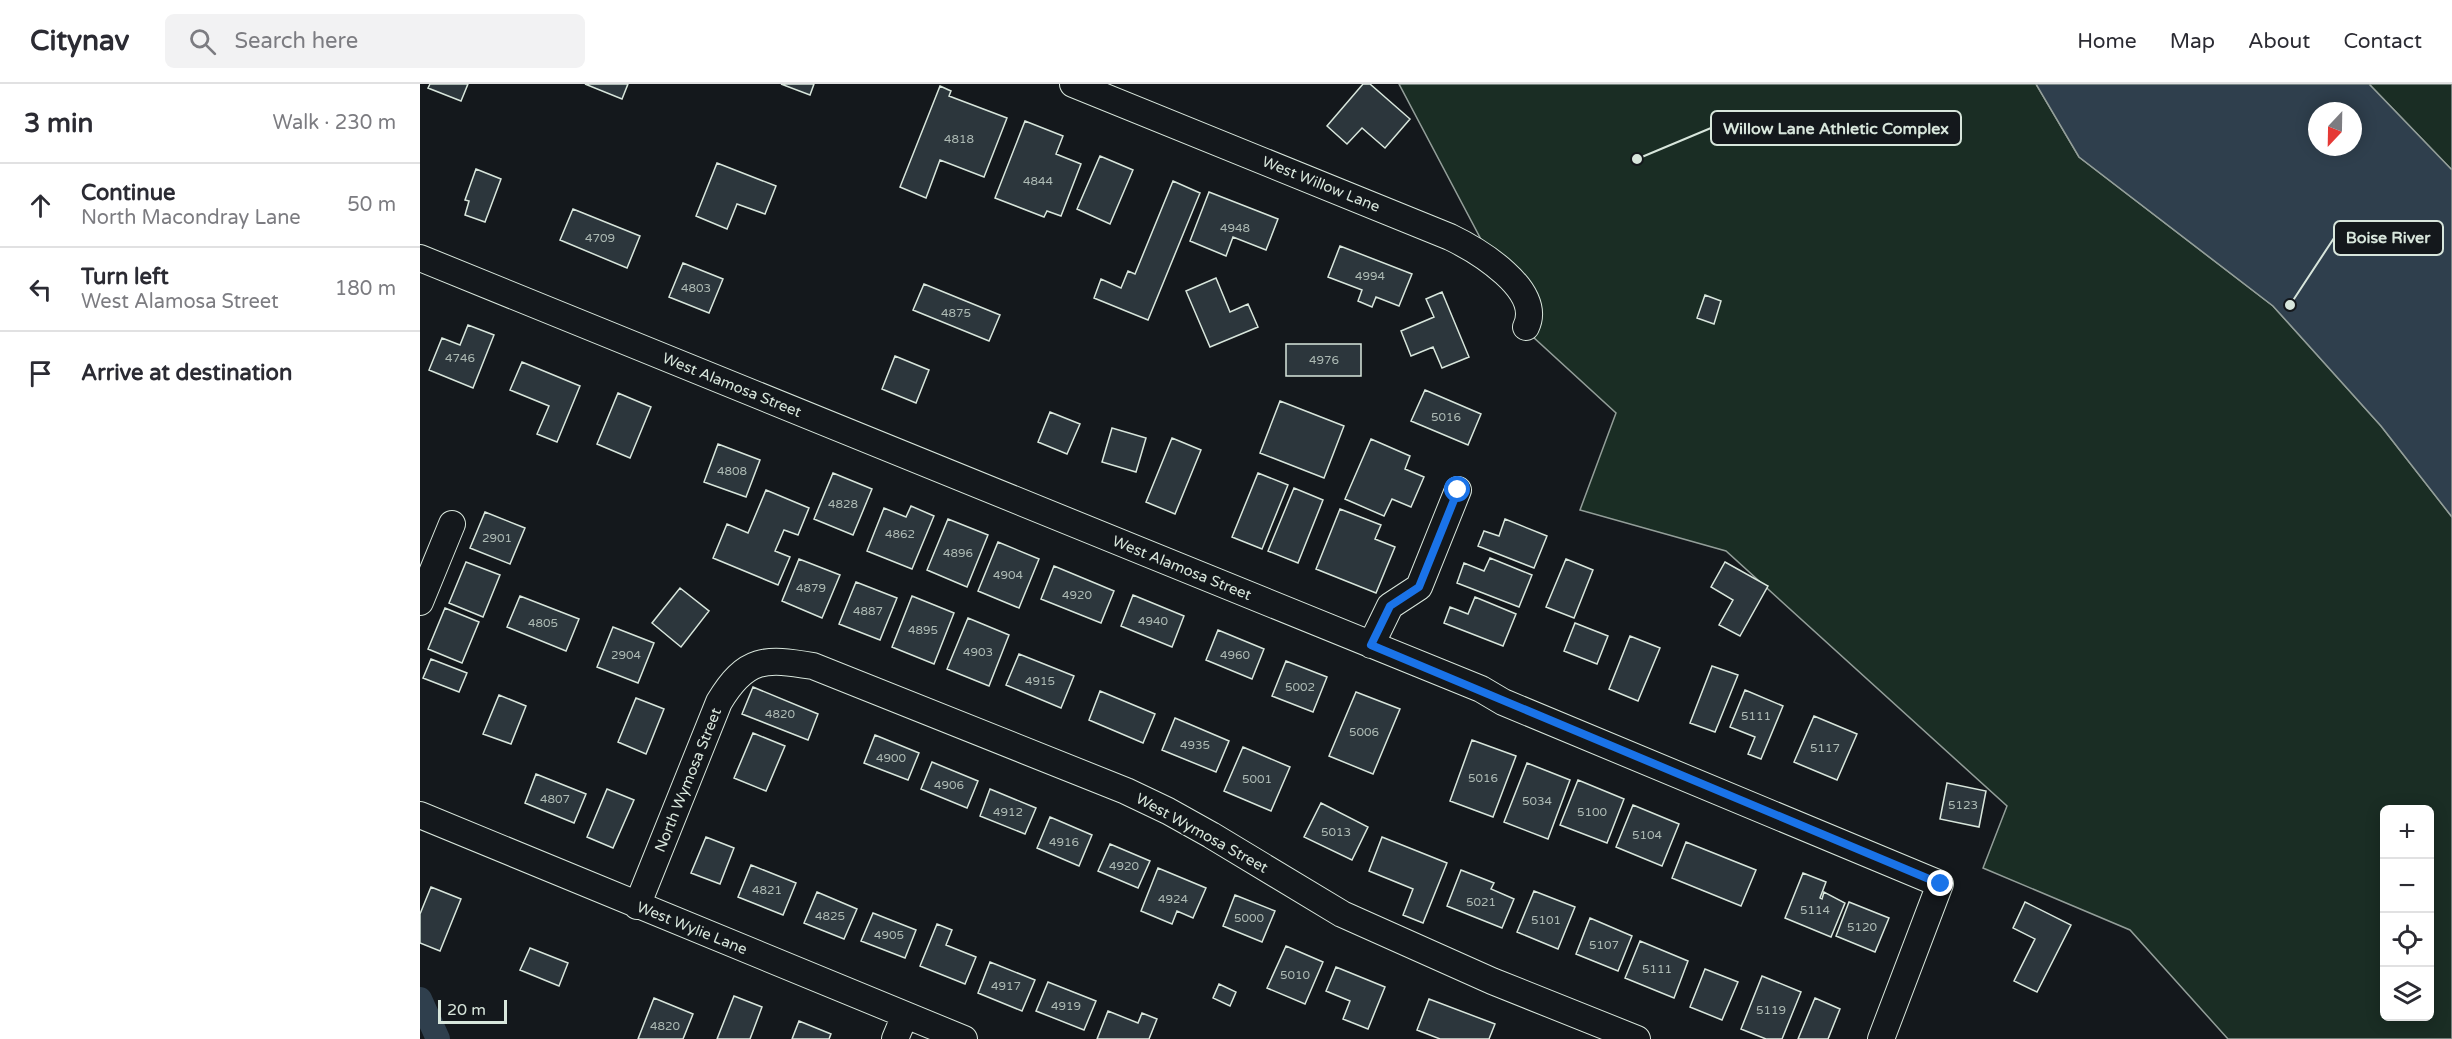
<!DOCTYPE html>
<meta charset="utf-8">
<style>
:root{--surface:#fff;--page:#f2f2f3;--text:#2b2b33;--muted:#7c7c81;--line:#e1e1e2}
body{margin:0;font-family:"Varela Round",sans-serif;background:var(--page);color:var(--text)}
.controls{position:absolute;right:18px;bottom:18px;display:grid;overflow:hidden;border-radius:9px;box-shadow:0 3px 15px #0003}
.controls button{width:54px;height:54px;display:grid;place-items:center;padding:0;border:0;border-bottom:2px solid var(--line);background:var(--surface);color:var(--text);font:30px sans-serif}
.compass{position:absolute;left:1888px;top:18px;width:54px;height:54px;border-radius:50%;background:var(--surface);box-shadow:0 3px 15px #0003;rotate:202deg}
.scale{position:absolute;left:18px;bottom:15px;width:69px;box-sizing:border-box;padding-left:6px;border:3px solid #d8e6dc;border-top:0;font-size:16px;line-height:21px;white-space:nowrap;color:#d8e6dc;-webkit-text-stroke:4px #14181c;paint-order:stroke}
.stop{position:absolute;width:18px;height:18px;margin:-14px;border:4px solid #1a73e8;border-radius:50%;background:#fff}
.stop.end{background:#1a73e8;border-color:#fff;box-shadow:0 2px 6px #0008}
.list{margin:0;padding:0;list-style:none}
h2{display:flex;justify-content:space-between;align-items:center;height:78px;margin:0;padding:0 24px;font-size:26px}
h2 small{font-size:20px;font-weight:400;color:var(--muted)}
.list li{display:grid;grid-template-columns:39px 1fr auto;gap:18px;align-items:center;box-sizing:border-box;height:84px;padding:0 24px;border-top:2px solid var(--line)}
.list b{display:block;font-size:22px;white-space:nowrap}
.list p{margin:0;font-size:20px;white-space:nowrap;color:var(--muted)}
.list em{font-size:20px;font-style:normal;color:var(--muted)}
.icon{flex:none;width:33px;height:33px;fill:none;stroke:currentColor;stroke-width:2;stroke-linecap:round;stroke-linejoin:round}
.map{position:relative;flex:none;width:2032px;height:955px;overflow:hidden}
header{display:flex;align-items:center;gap:36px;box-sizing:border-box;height:84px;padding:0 30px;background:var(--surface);border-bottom:2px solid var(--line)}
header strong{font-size:28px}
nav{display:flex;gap:33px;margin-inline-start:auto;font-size:21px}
.search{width:420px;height:54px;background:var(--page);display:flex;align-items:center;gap:15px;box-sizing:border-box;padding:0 21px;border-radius:9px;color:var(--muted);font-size:22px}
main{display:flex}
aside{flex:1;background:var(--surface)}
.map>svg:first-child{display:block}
.green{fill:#1a2d24;stroke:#939e99;stroke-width:1.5;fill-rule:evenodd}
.water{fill:#2f3f4d;stroke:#939e99;stroke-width:1.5;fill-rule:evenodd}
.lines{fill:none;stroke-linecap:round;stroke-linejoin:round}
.canal{stroke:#2f3f4d;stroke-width:24}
.building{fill:#2c363c;stroke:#d8e6dc;stroke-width:1.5}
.minor-casing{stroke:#d8e6dc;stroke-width:28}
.minor{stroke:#14181c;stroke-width:26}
.route{stroke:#1a73e8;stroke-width:8}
.labels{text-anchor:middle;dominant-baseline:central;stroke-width:4.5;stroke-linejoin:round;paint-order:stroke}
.number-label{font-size:12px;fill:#adbab4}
.street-label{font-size:15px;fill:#d8e6dc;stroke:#14181c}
.leader{fill:none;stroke:#d8e6dc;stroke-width:2}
.callout-dot{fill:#d8e6dc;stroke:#14181c;stroke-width:2}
.callout{fill:#14181c;stroke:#d8e6dc;stroke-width:2}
.callout-label{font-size:16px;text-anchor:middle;font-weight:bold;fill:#d8e6dc}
</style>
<header>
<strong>Citynav</strong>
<div class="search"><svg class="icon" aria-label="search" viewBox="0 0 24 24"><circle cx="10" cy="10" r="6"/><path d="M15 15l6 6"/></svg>Search here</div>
<nav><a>Home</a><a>Map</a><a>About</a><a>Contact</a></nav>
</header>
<main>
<aside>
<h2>3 min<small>Walk · 230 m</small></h2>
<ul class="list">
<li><svg class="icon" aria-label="ahead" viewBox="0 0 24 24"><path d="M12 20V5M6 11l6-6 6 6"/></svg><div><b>Continue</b><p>North Macondray Lane</p></div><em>50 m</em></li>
<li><svg class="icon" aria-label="left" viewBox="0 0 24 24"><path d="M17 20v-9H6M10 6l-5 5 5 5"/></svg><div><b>Turn left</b><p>West Alamosa Street</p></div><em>180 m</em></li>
<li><svg class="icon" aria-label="arrive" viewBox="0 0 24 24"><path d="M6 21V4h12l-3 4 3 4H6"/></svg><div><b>Arrive at destination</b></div></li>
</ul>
</aside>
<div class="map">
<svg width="2032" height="955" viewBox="0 0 2032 955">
<rect width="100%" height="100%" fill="#14181c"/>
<path class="green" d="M 979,0 L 1616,0 L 1659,73 L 1853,222 L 1961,342 L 2032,433 L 2032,955 L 1808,955 L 1710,846 L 1563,784 L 1587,722 L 1306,467 L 1160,426 L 1196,329 L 1112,252 ZM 1964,726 L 2010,726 L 2010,932 L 1964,932 Z
M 1949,0 L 2032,0 L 2032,86 Z"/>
<path class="water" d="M 1616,0 L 1949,0 L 2032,86 L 2032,433 L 1961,342 L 1853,222 L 1659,73 ZM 1897,27 L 1933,27 L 1933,63 L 1897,63 Z"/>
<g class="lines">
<path class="canal" d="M 0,915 L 18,955"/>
</g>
<path class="building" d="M 10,0 L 48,0 L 41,17 L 8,4 Z
M 165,0 L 208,0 L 202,15 Z
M 361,0 L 394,0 L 390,11 Z
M 943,0 L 950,0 L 990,35 L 965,64 L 942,44 L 927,60 L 907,42 Z
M 520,2 L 531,7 L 529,12 L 587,34 L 564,93 L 520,76 L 506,114 L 480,103 Z
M 605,37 L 643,52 L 636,70 L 661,80 L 641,132 L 627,127 L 624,133 L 575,114 Z
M 680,72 L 713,86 L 690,140 L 657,125 Z
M 297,79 L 356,102 L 345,130 L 317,120 L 307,145 L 276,132 Z
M 56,85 L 81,95 L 65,138 L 45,131 L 49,117 L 45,116 Z
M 753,97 L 780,109 L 728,236 L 674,214 L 681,195 L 701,204 L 708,187 L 715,190 Z
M 789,108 L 858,135 L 846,166 L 813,153 L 806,172 L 770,157 Z
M 153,125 L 220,152 L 207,184 L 140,156 Z
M 920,162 L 992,190 L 979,222 L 956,213 L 952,223 L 938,217 L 942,206 L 908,193 Z
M 263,179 L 303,195 L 289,229 L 249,213 Z
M 796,194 L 810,228 L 828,220 L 838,243 L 790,263 L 766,207 Z
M 504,200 L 580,231 L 569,257 L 493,226 Z
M 1022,208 L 1049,273 L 1022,284 L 1013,263 L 991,272 L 981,247 L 1014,233 L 1006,215 Z
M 1285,211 L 1301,217 L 1294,240 L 1277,234 Z
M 48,241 L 74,251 L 53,304 L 9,286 L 22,254 L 40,261 Z
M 866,260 L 941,260 L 941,292 L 866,292 Z
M 475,272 L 509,286 L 496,319 L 462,305 Z
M 102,278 L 160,302 L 137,358 L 117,350 L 129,322 L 90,306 Z
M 1005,306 L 1061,330 L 1048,361 L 991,337 Z
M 198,309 L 231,323 L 210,374 L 177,360 Z
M 860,317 L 924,342 L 904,394 L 840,369 Z
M 630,328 L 660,340 L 647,370 L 618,358 Z
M 692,344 L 726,354 L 716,388 L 682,378 Z
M 752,354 L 781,366 L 755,430 L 726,418 Z
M 951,355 L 990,372 L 985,385 L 1004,393 L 991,423 L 972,415 L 964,432 L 925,415 Z
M 298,360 L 340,376 L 326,413 L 284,398 Z
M 413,389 L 452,405 L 433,451 L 394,435 Z
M 838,389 L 868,401 L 842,465 L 812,453 Z
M 874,404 L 903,416 L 878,479 L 848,467 Z
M 346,406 L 389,424 L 378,451 L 364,446 L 355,467 L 370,473 L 358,501 L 293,474 L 307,440 L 328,449 Z
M 491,422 L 514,432 L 492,485 L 447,467 L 464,424 L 486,433 Z
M 920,425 L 961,441 L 955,455 L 975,463 L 956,509 L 896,485 Z
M 65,428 L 105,444 L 90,480 L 50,464 Z
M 528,435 L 568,451 L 547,503 L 507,486 Z
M 1085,435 L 1127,452 L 1114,484 L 1058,462 L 1064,447 L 1079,452 Z
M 578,458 L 619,475 L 599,524 L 558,507 Z
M 1070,474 L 1112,491 L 1099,523 L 1037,499 L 1044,479 L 1064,487 Z
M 379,475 L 420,491 L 402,534 L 362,517 Z
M 1146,475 L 1173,486 L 1154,534 L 1126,523 Z
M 46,478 L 80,491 L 63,533 L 29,519 Z
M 1305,478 L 1348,502 L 1320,552 L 1299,541 L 1313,516 L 1291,503 Z
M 634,482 L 694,507 L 681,539 L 621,515 Z
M 436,498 L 477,514 L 460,556 L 419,540 Z
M 260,504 L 289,527 L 261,563 L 232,539 Z
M 713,511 L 764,532 L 752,563 L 701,542 Z
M 100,512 L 159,535 L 146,567 L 87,543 Z
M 492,512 L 534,529 L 514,580 L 472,563 Z
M 1055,513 L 1096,530 L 1083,562 L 1024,539 L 1030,523 L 1048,530 Z
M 25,524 L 59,538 L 42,579 L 8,565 Z
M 548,534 L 589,551 L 569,602 L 527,585 Z
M 1155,539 L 1188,552 L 1177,580 L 1144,567 Z
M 193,543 L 234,559 L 218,599 L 177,583 Z
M 798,546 L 844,565 L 832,595 L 786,576 Z
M 1210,552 L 1240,564 L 1218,617 L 1189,605 Z
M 599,570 L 654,592 L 641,624 L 586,601 Z
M 11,575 L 47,589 L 39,608 L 3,594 Z
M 866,577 L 907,593 L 893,628 L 852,612 Z
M 1292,582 L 1318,591 L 1295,648 L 1270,639 Z
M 333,603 L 398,630 L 388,656 L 322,630 Z
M 1325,606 L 1363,622 L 1341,675 L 1328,670 L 1335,653 L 1310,643 Z
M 680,607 L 735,630 L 723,659 L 669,636 Z
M 936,608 L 980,625 L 953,690 L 909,672 Z
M 79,611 L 106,622 L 91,660 L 63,650 Z
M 216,614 L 244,625 L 226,670 L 198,658 Z
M 1394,632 L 1437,650 L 1417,696 L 1374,678 Z
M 755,634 L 809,657 L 796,688 L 742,666 Z
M 333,649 L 365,662 L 346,707 L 314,694 Z
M 455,651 L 499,669 L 488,696 L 444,679 Z
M 1052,656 L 1096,672 L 1073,733 L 1030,717 Z
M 823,663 L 870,683 L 851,727 L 804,707 Z
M 512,678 L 558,697 L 547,724 L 501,705 Z
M 1107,679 L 1150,696 L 1128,755 L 1084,738 Z
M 116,690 L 166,710 L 154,739 L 105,719 Z
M 1158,696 L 1204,715 L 1187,759 L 1140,741 Z
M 1527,699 L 1566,707 L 1559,743 L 1520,735 Z
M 187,705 L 214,716 L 193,764 L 167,753 Z
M 570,705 L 616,724 L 605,750 L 560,732 Z
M 901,719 L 948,743 L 932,776 L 884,753 Z
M 1213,721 L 1259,740 L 1242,782 L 1196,763 Z
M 630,733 L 672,751 L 659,782 L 617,764 Z
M 286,753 L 314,764 L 300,800 L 271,789 Z
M 962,753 L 1027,779 L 1003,839 L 983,831 L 993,805 L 949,787 Z
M 1266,758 L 1336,786 L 1321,822 L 1252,794 Z
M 690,760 L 730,777 L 718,804 L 678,787 Z
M 331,781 L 376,799 L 363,831 L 318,813 Z
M 738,784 L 786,804 L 773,834 L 757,827 L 752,840 L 721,827 Z
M 1041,786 L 1074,799 L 1071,805 L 1094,815 L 1082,844 L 1027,822 Z
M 1383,789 L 1406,798 L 1400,814 L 1402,815 L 1404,808 L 1425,819 L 1411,853 L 1365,834 Z
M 11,803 L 41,815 L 20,867 L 0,859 L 0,830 Z
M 1114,807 L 1155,823 L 1138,865 L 1097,848 Z
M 397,808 L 437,825 L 424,855 L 384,839 Z
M 815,811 L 855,827 L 842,858 L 803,842 Z
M 1429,818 L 1469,834 L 1455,868 L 1416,852 Z
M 1605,818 L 1651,841 L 1617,908 L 1594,897 L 1615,855 L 1593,844 Z
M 453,829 L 496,846 L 485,874 L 441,857 Z
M 1170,834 L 1212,852 L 1198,887 L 1156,870 Z
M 517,840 L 532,846 L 526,861 L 556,873 L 545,900 L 500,882 Z
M 1220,857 L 1268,877 L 1254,914 L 1205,894 Z
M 866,862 L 903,878 L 885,920 L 847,904 Z
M 110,864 L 148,879 L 139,902 L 100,886 Z
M 570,878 L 615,896 L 602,927 L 558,909 Z
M 916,883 L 965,903 L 948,945 L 923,935 L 930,917 L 906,907 Z
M 1285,885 L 1318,898 L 1302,936 L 1270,923 Z
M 1342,892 L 1381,908 L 1362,955 L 1346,955 L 1321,945 Z
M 628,898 L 676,917 L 664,946 L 616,927 Z
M 799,900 L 816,908 L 810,922 L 793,914 Z
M 314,912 L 342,923 L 330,955 L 297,955 Z
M 234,914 L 273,930 L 263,955 L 218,955 Z
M 1395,914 L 1420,925 L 1408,955 L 1378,955 Z
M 1009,915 L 1075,940 L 1069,955 L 1020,955 L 997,946 Z
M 688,927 L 718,939 L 722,929 L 737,935 L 729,955 L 677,955 Z
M 379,937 L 411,950 L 409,955 L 372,955 Z"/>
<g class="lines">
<g class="minor-casing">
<path id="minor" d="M 653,0 L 1030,153 C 1057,166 1124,206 1106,243
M 0,174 L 1061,605 L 1083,618 L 1520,800 L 1461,955
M 0,518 L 32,440
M 951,561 L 970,522 L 999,503 L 1038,406
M 0,731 L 544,955
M 217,822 L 299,618 C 326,573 345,574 393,582 L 706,707 L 748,727 L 791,751 L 922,830 L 1072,897 L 1217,955
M 475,955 L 485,931"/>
</g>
<use href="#minor" class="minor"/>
</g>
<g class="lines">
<path class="route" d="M 1038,406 L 999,503 L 970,522 L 951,561 L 1521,800"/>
</g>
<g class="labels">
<g class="number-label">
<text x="539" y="55">4818</text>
<text x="618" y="97">4844</text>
<text x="815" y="144">4948</text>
<text x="180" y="154">4709</text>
<text x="950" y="192">4994</text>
<text x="276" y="204">4803</text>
<text x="536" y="229">4875</text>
<text x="40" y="274">4746</text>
<text x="904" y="276">4976</text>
<text x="1026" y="333">5016</text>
<text x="312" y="387">4808</text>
<text x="423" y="420">4828</text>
<text x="480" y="450">4862</text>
<text x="77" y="454">2901</text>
<text x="538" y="469">4896</text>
<text x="588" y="491">4904</text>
<text x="391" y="504">4879</text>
<text x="657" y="511">4920</text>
<text x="448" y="527">4887</text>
<text x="733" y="537">4940</text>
<text x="123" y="539">4805</text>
<text x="503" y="546">4895</text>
<text x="558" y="568">4903</text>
<text x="206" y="571">2904</text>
<text x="815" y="571">4960</text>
<text x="620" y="597">4915</text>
<text x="880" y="603">5002</text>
<text x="360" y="630">4820</text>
<text x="1336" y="632">5111</text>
<text x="944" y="648">5006</text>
<text x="775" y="661">4935</text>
<text x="1405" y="664">5117</text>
<text x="471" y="674">4900</text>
<text x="1063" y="694">5016</text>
<text x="837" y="695">5001</text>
<text x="529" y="701">4906</text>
<text x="135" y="715">4807</text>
<text x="1117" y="717">5034</text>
<text x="1543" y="721">5123</text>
<text x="588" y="728">4912</text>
<text x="1172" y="728">5100</text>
<text x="916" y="748">5013</text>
<text x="1227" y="751">5104</text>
<text x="644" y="758">4916</text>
<text x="704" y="782">4920</text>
<text x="347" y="806">4821</text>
<text x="753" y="815">4924</text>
<text x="1061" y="818">5021</text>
<text x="1395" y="826">5114</text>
<text x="410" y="832">4825</text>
<text x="829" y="834">5000</text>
<text x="1126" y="836">5101</text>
<text x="1442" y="843">5120</text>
<text x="469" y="851">4905</text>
<text x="1184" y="861">5107</text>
<text x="1237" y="885">5111</text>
<text x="875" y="891">5010</text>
<text x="586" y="902">4917</text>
<text x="646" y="922">4919</text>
<text x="1351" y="926">5119</text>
<text x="245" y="942">4820</text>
</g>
<g class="street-label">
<text transform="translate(901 100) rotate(22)">West Willow Lane</text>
<text transform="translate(312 301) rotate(22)">West Alamosa Street</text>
<text transform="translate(762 484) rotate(22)">West Alamosa Street</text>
<text transform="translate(268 696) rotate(-68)">North Wymosa Street</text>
<text transform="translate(782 749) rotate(29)">West Wymosa Street</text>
<text transform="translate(272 844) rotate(22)">West Wylie Lane</text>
</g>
</g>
<path class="leader" d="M1217 75L1291 44M1870 221L1914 154"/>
<g class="callout-dot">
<circle cx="1217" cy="75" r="6"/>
<circle cx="1870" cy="221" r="6"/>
</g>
<g class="callout">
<rect x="1291" y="27" width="250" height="34" rx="6"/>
<rect x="1914" y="137" width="109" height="34" rx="6"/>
</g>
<g class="callout-label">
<text x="1416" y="50">Willow Lane Athletic Complex</text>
<text x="1968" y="159">Boise River</text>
</g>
</svg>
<div class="controls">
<button>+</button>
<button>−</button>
<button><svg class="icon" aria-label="locate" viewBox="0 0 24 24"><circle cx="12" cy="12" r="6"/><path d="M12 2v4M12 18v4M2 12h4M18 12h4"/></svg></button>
<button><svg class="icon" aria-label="layers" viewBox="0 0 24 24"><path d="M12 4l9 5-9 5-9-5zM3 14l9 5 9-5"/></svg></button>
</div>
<svg class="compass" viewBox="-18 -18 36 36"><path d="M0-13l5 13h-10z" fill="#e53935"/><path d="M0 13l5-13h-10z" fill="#7c7c81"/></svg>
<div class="scale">20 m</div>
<div class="stop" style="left:1038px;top:406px"></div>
<div class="stop end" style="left:1521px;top:800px"></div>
</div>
</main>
